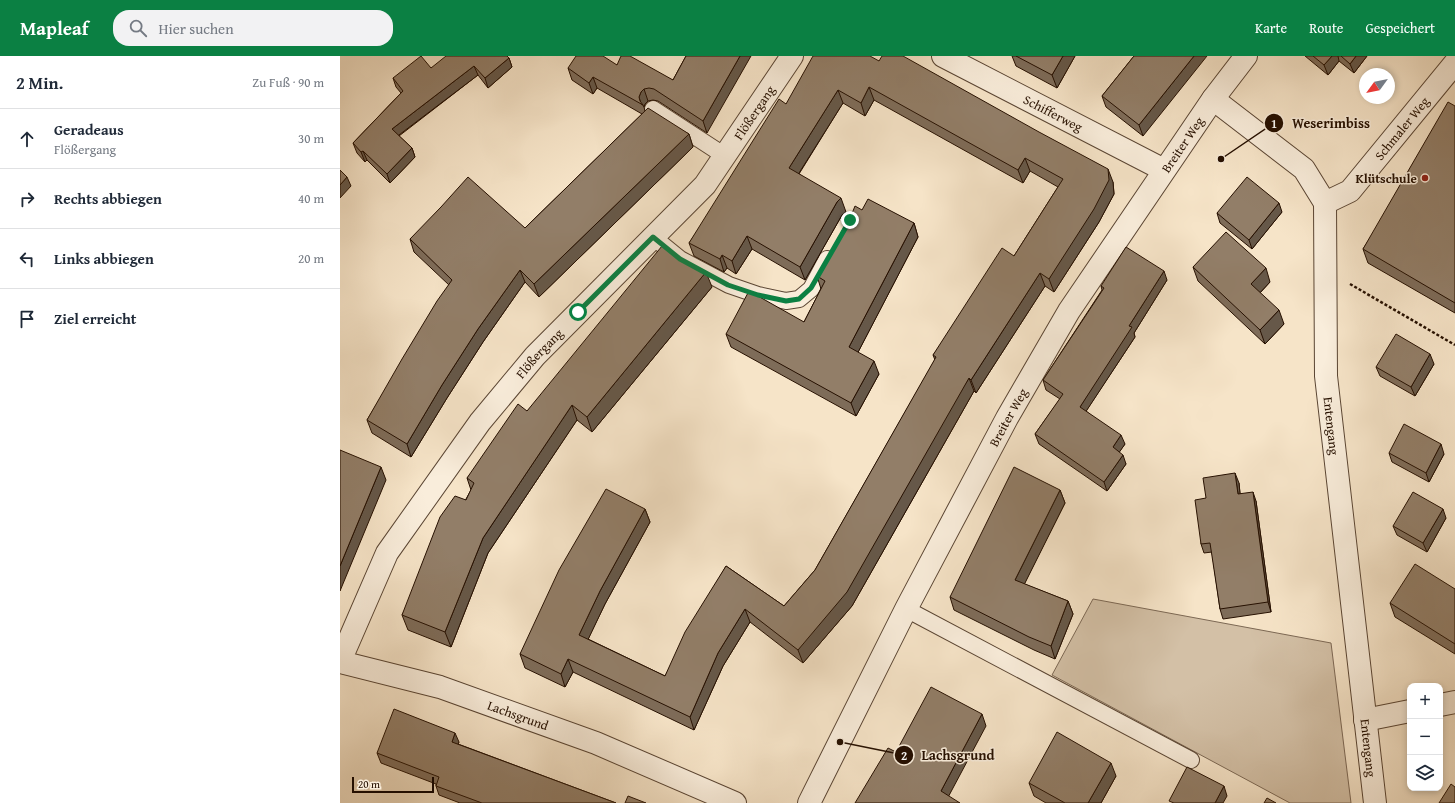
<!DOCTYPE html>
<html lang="de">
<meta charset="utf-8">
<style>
:root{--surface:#fff;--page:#f2f2f3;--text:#1f2937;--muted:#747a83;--line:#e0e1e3;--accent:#0b8043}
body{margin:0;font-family:"Gentium Book Plus",serif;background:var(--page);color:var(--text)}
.controls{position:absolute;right:12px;bottom:12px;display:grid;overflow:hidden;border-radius:8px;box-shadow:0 2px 6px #0003}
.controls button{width:36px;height:36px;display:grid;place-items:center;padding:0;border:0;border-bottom:1px solid var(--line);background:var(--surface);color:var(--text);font:20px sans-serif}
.compass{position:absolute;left:1019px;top:12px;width:36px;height:36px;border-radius:50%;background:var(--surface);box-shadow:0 2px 6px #0003;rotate:237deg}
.scale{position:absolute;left:12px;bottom:10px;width:82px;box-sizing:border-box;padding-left:4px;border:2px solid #261001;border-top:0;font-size:11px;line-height:14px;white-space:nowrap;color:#261001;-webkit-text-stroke:3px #f9eddb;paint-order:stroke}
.stop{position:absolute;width:12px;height:12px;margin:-9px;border:3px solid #0b8043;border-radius:50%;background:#fff}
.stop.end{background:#0b8043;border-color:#fff;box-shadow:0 1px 4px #0008}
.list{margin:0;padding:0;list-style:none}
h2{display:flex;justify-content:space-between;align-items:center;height:52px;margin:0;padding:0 16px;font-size:17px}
h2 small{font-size:13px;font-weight:400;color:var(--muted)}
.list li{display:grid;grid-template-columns:26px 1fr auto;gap:12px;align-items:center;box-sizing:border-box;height:60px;padding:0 16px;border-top:1px solid var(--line)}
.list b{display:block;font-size:15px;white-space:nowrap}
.list p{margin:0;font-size:13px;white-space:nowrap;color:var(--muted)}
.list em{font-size:13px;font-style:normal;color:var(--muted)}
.icon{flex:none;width:22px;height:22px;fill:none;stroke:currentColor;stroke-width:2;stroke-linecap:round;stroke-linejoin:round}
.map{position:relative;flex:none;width:1115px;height:747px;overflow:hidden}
header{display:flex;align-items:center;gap:24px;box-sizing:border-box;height:56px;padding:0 20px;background:var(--accent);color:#fff}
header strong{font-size:19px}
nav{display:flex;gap:22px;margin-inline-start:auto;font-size:14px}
.search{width:280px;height:36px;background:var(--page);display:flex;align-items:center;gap:10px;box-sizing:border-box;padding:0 14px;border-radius:16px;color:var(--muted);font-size:15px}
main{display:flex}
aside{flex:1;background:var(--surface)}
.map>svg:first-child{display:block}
.green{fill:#d3c0a6;stroke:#7c6854}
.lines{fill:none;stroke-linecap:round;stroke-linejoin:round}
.service-casing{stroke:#5a4533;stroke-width:18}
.minor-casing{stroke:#5a4533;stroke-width:24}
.path{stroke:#261001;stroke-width:2.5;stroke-dasharray:3 2;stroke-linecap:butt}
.service{stroke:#f9eddb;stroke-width:16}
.minor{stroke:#f9eddb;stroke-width:22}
.wall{fill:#7e6c59;stroke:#261001}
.shaded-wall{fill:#665849;stroke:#261001}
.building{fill:#927e68;stroke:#261001}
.route{stroke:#0b8043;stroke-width:5}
.poi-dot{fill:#8f2418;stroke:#f9eddb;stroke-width:1.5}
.labels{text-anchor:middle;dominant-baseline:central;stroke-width:3;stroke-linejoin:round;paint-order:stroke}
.street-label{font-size:13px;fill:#261001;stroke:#f9eddb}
.poi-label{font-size:13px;font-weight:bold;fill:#261001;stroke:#f9eddb;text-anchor:end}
.leader{fill:none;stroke:#261001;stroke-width:1.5}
.callout-dot{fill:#261001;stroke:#f9eddb;stroke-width:1.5}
.mark-label{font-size:12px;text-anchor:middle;font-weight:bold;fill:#fff}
.callout-label{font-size:14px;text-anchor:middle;font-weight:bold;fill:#261001;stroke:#f9eddb;stroke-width:3;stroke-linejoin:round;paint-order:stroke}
</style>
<header>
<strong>Mapleaf</strong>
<div class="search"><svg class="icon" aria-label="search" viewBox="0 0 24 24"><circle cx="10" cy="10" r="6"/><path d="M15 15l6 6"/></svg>Hier suchen</div>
<nav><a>Karte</a><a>Route</a><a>Gespeichert</a></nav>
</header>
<main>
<aside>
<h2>2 Min.<small>Zu Fuß · 90 m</small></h2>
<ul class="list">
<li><svg class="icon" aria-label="ahead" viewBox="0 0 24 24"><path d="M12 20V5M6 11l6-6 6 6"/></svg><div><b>Geradeaus</b><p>Flößergang</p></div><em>30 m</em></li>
<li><svg class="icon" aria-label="right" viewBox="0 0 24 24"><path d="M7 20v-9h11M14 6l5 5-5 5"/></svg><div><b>Rechts abbiegen</b></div><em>40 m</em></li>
<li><svg class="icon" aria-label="left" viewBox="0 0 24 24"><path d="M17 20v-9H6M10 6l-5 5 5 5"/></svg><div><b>Links abbiegen</b></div><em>20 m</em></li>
<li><svg class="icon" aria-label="arrive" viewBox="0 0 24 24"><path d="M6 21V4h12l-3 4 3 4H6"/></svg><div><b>Ziel erreicht</b></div></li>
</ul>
</aside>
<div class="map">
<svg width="1115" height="747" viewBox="0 0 1115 747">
<rect width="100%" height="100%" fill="#f6e4c8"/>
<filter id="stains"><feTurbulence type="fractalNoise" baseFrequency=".005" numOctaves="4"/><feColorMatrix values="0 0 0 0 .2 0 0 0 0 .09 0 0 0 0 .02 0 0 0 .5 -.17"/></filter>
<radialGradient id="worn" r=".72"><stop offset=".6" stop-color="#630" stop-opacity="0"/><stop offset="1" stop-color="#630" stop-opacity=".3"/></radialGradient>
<path class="green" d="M 753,543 L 991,587 L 1011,747 L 950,747 L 712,619 Z"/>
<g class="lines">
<g class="service-casing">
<path id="service" d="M 313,53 L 385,100
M 313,181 L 340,203 L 389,229 L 418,239 L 446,245 L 459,243 L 471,233 L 487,203
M 566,553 L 851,704"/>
</g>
<g class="minor-casing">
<g id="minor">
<path id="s1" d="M 603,0 L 824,114"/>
<path id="s2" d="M 873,43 L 964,113 L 985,147 L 986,320 L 1035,747"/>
<path id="s3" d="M 985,147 L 1010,135 L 1115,7"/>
<path id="s4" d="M 0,605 L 47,497 L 140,366 L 195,300 L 365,129 L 452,0"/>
<path id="s5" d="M 0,606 L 100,631 L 256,687 L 395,747"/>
<path d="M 1100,649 L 1115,646"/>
<path d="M 1025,664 L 1070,655"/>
<path id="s6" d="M 469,747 L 566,553 L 667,362 L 729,255 L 873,43 L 906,0"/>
</g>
</g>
<path class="path" d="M 1010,228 L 1115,289"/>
<use href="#service" class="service"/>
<use href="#minor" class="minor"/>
</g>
<path class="wall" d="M 346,0 L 367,77 L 318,45 L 313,44 L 308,45 L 305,48 L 304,51 L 305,55 L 349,78 L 353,91 L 199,241 L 185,226 L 143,286 L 107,342 L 71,401 L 32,377 L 27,364 L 109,229 L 74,196 L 70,183 L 185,172 L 302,58 L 257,32 L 253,38 L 232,24 L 228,12 L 277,9 L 333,24 Z
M 672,0 L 735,0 L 717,32 L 676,10 Z
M 794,0 L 803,80 L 766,51 L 762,40 Z
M 965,0 L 1027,0 L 1014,17 L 999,5 L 988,19 Z
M 169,2 L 172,11 L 148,32 L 138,19 L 59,80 L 72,92 L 75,101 L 50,127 L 27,104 L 25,106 L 17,97 L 13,87 L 61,37 L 56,31 L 53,22 L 91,12 Z
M 539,5 L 773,126 L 774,138 L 759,166 L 714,236 L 705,230 L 636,337 L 634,335 L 512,550 L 463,607 L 410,566 L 383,610 L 354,674 L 233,616 L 225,631 L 185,612 L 180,598 L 305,453 L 310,466 L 265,548 L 248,583 L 325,620 L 386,510 L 444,550 L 475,514 L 595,304 L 593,299 L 674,200 L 718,131 L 690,115 L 683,127 L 534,44 L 525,60 L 503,47 L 459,118 L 506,156 L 502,159 L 465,224 L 412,193 L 396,218 L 387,212 L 384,216 L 354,200 L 349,187 L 446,48 Z
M 1115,50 L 1115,257 L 1028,207 L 1023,193 Z
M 522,154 L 574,167 L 578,181 L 518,296 L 539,318 L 516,360 L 391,291 L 386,278 L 464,266 L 481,233 L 477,220 Z
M 942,156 L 912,193 L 880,167 L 877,157 Z
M 853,211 L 930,226 L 920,237 L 944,268 L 925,288 L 858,225 Z
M 827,224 L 794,277 L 795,281 L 746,355 L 785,388 L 779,396 L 786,408 L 767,435 L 699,388 L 695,378 L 720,343 L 706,334 L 703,324 L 762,234 L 761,230 Z
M 372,231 L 252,376 L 237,364 L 148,497 L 111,591 L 68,574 L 62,559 L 131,434 L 127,422 L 187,355 Z
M 1094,308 L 1075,340 L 1040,320 L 1036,311 Z
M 1049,397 L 1104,398 L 1089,426 L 1052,406 Z
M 899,427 L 900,438 L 916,445 L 931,556 L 883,563 L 880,553 L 872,496 L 864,497 L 861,488 L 866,442 Z
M 720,434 L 725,447 L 684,528 L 728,545 L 733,558 L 715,603 L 694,594 L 614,554 L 610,541 Z
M 1106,462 L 1087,496 L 1057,479 L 1053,470 Z
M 1115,533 L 1115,598 L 1055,561 L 1050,547 Z
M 119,686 L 118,688 L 276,747 L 120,747 L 99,739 L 96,730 L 96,728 L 41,707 L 37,697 Z
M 776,720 L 761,747 L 706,747 L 694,740 L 689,727 Z"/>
<path class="shaded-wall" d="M 400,0 L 411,0 L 367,77 L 363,65 Z
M 723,0 L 735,0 L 717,32 L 712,19 Z
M 854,0 L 867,0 L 803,80 L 799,69 Z
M 992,0 L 998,0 L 999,5 L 988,19 L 984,9 Z
M 1016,0 L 1027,0 L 1014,17 L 1010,8 Z
M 169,2 L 172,11 L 148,32 L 145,22 Z
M 134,10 L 138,19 L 55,82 L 52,73 Z
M 253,21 L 257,32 L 253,38 L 249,27 Z
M 529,31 L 534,44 L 525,60 L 521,47 Z
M 304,33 L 308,45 L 305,48 L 304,51 L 303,49 L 301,48 L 299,41 L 301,36 Z
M 498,34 L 503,47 L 454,125 L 449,112 Z
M 349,78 L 353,91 L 199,241 L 194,228 Z
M 72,92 L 75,101 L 50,127 L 47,118 Z
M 23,95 L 27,104 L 25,106 L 21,96 Z
M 685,102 L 690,115 L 683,127 L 678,114 Z
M 768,113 L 773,126 L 774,138 L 759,166 L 714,236 L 709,223 Z
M 7,121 L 11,130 L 0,142 L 0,129 Z
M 501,142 L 506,156 L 502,159 L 465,224 L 460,211 L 497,146 Z
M 939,147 L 942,156 L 912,193 L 909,184 Z
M 574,167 L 578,181 L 514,304 L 509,291 Z
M 407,180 L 412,193 L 396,218 L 392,205 Z
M 382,199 L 387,212 L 384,216 L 380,203 Z
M 926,212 L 930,226 L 915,242 L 911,228 Z
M 180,214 L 185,226 L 143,286 L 107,342 L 71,401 L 67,388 L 102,329 L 138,273 Z
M 824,215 L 827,224 L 794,277 L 795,281 L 743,360 L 740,351 L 789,270 Z
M 366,216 L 372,231 L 252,376 L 247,361 Z
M 700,217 L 705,230 L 636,337 L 631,324 Z
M 939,254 L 944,268 L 925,288 L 920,274 Z
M 1090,298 L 1094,308 L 1075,340 L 1071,331 Z
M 534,305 L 539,318 L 516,360 L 511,347 Z
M 629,322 L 634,335 L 512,550 L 463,607 L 458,594 Z
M 232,349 L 237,364 L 148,497 L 111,591 L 105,576 L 143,482 Z
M 781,379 L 785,388 L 776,401 L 773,391 Z
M 1101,388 L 1104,398 L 1089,426 L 1086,417 Z
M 783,399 L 786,408 L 767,435 L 764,426 Z
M 41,411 L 46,424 L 0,535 L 0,510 Z
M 895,417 L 899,427 L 901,447 L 898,438 Z
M 720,434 L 725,447 L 680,537 L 675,524 Z
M 913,436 L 916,445 L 931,556 L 928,546 Z
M 305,453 L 310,466 L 265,548 L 244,592 L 239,579 L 260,535 Z
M 1103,453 L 1106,462 L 1087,496 L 1083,487 Z
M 728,545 L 733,558 L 715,603 L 711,590 Z
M 405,553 L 410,566 L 383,610 L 354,674 L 350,661 L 378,597 Z
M 228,603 L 233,616 L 225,631 L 221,618 Z
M 642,658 L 646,670 L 605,747 L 601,735 Z
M 115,677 L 119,686 L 115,695 L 112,686 Z
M 771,707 L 776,720 L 761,747 L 748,747 Z
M 884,730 L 887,740 L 883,747 L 875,747 Z"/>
<path class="building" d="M 81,0 L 91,12 L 106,0 L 167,0 L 169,2 L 145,22 L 134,10 L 52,73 L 72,92 L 47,118 L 23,95 L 21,96 L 13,87 L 63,35 L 53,22 Z
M 236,0 L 263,0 L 277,9 L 281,0 L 290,0 L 333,24 L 346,0 L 400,0 L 363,65 L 314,33 L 309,32 L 304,33 L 301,36 L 299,41 L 300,45 L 303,49 L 253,21 L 249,27 L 228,12 Z
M 473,0 L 530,0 L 539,5 L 542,0 L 563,0 L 699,76 L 768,113 L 769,124 L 754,153 L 709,223 L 700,217 L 631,324 L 629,322 L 507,536 L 458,594 L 405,553 L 378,597 L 350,661 L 228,603 L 221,618 L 180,598 L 219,514 L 266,433 L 305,453 L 260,535 L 239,579 L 325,620 L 345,576 L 386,510 L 444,550 L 475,514 L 596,301 L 593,299 L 662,192 L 674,200 L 723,123 L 685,102 L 678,114 L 529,31 L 521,47 L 498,34 L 449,112 L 501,142 L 497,146 L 460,211 L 407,180 L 392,205 L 382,199 L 380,203 L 349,187 L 439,43 L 446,48 Z
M 676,0 L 723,0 L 712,19 Z
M 794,0 L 854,0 L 799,69 L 762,40 Z
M 973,0 L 992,0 L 984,9 Z
M 1001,0 L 1016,0 L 1010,8 Z
M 1108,46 L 1115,50 L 1115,247 L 1023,193 Z
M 308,52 L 349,78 L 194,228 L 180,214 L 138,273 L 102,329 L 67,388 L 27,364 L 62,303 L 97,245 L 112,224 L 70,183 L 101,151 L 128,121 L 185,172 Z
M 0,114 L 7,121 L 0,129 Z
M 907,121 L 939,147 L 909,184 L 877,157 Z
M 528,143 L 574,167 L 509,291 L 534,305 L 511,347 L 386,278 L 409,235 L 464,266 L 485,225 L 477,220 L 513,155 L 515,150 L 522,154 Z
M 886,176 L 926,212 L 911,228 L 939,254 L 920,274 L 853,211 Z
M 322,190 L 330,196 L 366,216 L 247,361 L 232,349 L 143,482 L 105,576 L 62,559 L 100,461 L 115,440 L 126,444 L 134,427 L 127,422 L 178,348 L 187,355 Z
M 786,191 L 824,215 L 789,270 L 792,271 L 740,351 L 781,379 L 773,391 L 783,399 L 764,426 L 695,378 L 723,338 L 703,324 L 764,232 L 761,230 Z
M 1056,278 L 1090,298 L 1071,331 L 1036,311 Z
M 1064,368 L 1101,388 L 1086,417 L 1049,397 Z
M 0,394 L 41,411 L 0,510 Z
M 674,411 L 720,434 L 675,524 L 728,545 L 711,590 L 689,581 L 610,541 Z
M 895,417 L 898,438 L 913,436 L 928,546 L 880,553 L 870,487 L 861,488 L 855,444 L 866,442 L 863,422 Z
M 1073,436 L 1103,453 L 1083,487 L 1053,470 Z
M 1075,508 L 1115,533 L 1115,588 L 1050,547 Z
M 591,631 L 642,658 L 601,735 L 620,747 L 515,747 L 548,692 L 556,696 Z
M 54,653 L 115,677 L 112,686 L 276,747 L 142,747 L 96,730 L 99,721 L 37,697 Z
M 717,676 L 771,707 L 748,747 L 725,747 L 689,727 Z
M 847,711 L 884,730 L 875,747 L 834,747 L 829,745 Z
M 1111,728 L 1115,731 L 1115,747 L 1099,747 Z
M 288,740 L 306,747 L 285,747 Z
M 927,742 L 936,747 L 924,747 Z"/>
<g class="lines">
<path class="route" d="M 238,256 L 313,181 L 340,203 L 388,229 L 418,239 L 446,245 L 459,243 L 471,232 L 510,164"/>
</g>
<circle class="poi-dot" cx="1085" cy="122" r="4"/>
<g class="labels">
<g class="street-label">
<text stroke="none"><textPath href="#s4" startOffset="693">Flößergang</textPath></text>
<text stroke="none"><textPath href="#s1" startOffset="124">Schifferweg</textPath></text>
<text stroke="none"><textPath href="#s3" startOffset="109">Schmaler Weg</textPath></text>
<text stroke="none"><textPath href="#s6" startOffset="758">Breiter Weg</textPath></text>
<text stroke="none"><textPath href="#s4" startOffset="369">Flößergang</textPath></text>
<text stroke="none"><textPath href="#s6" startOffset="434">Breiter Weg</textPath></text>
<text stroke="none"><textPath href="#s2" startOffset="378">Entengang</textPath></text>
<text stroke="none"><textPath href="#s5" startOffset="186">Lachsgrund</textPath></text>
<text stroke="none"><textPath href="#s2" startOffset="702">Entengang</textPath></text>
</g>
<g class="poi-label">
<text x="1077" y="122">Klütschule</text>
</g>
</g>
<path class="leader" d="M881 103L934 67M500 686L564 699"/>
<g class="callout-dot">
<circle cx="881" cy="103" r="4"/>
<circle cx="500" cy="686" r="4"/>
<circle cx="934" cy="67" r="10"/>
<circle cx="564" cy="699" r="10"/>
</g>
<g class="mark-label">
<text x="934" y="72">1</text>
<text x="564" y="704">2</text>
</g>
<g class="callout-label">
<text x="991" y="72">Weserimbiss</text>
<text x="618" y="704">Lachsgrund</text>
</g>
<rect width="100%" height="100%" filter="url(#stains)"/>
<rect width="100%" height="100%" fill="url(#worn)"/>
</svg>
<div class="controls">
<button>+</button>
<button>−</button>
<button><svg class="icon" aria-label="layers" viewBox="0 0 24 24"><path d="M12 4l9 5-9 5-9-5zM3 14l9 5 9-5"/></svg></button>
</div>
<svg class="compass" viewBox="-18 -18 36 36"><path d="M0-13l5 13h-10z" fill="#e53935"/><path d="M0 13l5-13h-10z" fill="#747a83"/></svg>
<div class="scale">20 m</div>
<div class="stop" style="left:238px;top:256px"></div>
<div class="stop end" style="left:510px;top:164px"></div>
</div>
</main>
